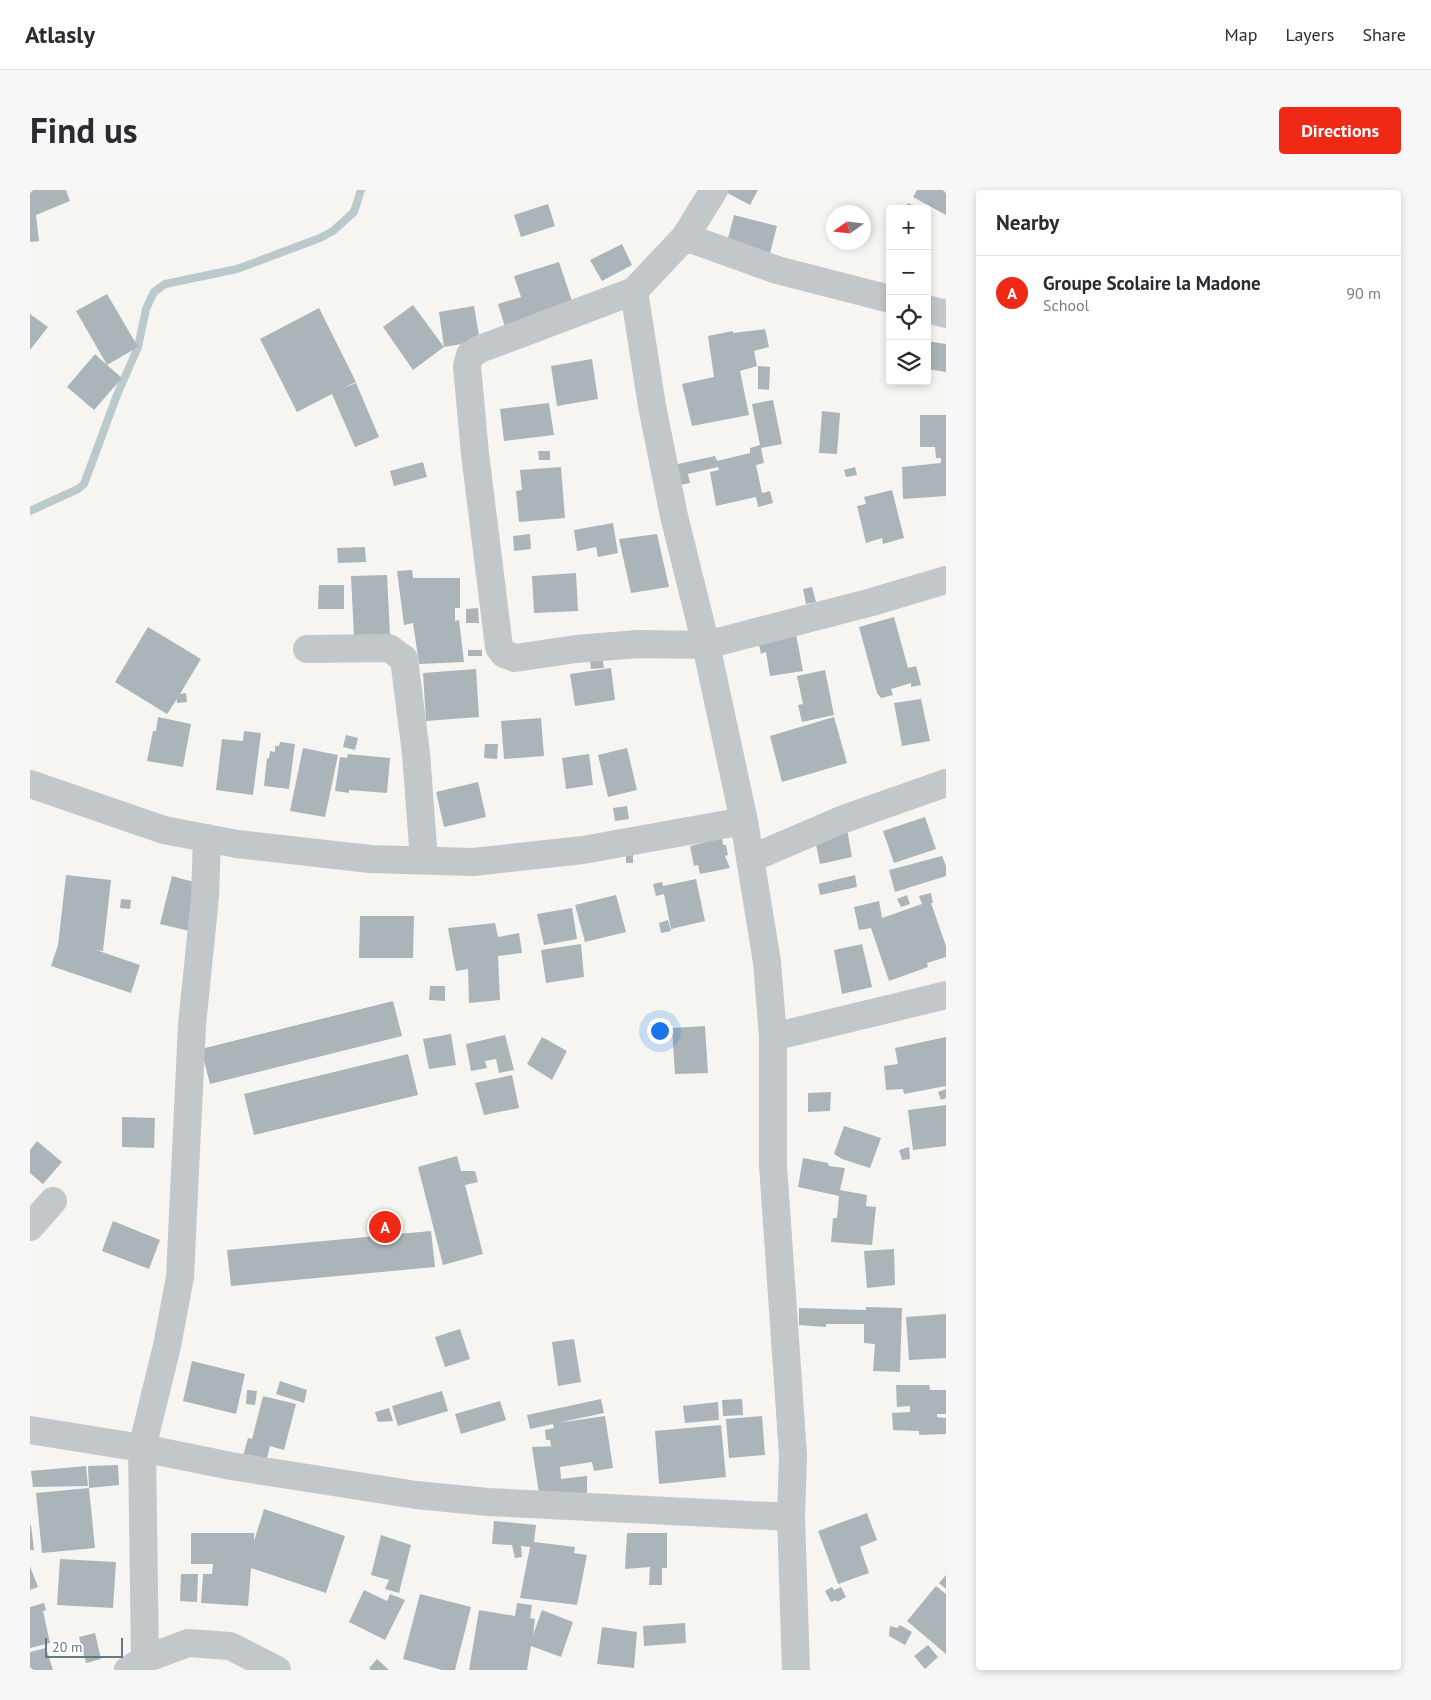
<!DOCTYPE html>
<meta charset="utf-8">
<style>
:root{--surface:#fff;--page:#f7f7f7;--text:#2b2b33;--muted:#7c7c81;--line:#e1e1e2;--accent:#f02916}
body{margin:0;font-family:"PT Sans",sans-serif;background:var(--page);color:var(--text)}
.controls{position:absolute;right:15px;top:15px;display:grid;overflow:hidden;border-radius:5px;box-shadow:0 2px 8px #0003}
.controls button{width:45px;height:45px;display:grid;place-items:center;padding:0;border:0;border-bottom:1px solid var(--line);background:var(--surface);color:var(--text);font:25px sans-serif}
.compass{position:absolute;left:796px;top:15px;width:45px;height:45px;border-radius:50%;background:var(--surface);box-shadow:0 2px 8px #0003;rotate:256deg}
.scale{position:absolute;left:15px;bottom:12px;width:78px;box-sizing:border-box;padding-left:5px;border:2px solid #627a85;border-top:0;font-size:14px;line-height:18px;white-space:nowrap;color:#627a85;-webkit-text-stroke:4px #fff;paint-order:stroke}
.you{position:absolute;left:629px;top:840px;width:18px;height:18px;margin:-12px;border:4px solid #fff;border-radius:50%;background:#1a73e8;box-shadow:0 0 0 8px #1a73e833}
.badge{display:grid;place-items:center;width:32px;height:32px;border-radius:50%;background:var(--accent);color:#fff;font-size:16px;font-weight:700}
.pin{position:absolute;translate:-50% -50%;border:2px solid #fff;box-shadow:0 1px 5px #0006}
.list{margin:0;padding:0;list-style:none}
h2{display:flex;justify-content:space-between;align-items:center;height:65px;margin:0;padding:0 20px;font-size:21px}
h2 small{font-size:16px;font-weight:400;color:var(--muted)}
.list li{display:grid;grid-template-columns:32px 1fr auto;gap:15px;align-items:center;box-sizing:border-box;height:75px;padding:0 20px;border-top:1px solid var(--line)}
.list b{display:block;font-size:19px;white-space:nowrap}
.list p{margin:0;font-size:16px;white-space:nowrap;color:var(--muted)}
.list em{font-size:16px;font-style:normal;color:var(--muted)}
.icon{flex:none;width:28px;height:28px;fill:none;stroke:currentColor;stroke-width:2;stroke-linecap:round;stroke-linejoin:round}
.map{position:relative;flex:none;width:916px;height:1480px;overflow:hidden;border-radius:5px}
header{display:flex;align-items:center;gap:30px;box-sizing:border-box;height:70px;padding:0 25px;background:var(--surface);border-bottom:1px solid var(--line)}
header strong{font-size:24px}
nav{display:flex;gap:28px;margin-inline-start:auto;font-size:18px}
.intro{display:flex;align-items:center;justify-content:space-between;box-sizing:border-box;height:120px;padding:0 30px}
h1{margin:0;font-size:35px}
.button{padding:12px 22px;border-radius:5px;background:var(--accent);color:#fff;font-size:18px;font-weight:700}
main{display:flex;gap:30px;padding:0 30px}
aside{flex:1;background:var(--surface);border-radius:5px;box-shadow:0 2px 8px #0003}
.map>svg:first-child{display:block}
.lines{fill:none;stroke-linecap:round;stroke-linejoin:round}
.stream{stroke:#b9c9cc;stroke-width:8}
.building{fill:#abb5b9}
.minor{stroke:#c2c7ca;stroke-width:28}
</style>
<header>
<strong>Atlasly</strong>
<nav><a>Map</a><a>Layers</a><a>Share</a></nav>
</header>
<div class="intro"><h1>Find us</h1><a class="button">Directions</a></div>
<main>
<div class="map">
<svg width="916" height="1480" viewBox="0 0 916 1480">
<rect width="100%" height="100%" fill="#f6f5f1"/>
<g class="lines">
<path class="stream" d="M 0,321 L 48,299 L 54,294 L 87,205 L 108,157 L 116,119 L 124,102 L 135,94 L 207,79 L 290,48 L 303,41 L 324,22 L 331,0"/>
</g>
<path class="building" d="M 0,0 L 36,0 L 40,11 L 6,25 L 9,51 L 0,52 Z
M 692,0 L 728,0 L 720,15 Z
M 887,0 L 916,0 L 916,25 L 883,7 Z
M 878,13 L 890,19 L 875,19 Z
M 518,14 L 525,36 L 491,47 L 484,25 Z
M 704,25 L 747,36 L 738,71 L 695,60 Z
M 592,54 L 602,75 L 572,91 L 560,70 Z
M 529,72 L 546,123 L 481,157 L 468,114 L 491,107 L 484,86 Z
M 77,104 L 108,157 L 77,175 L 92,188 L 64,220 L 37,197 L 65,164 L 77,175 L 46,121 Z
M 383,115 L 414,157 L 383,180 L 353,137 Z
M 444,116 L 450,151 L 414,157 L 409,122 Z
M 289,118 L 326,192 L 311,199 L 326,193 L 349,247 L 325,257 L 302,204 L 267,222 L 230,149 Z
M 0,124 L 18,137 L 0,160 Z
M 735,139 L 739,157 L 724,161 L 727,176 L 710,181 L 719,225 L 662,236 L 652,194 L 684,187 L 678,146 L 703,141 L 703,143 Z
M 897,151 L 916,154 L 916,182 L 897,179 Z
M 562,169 L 568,209 L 527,216 L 521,176 Z
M 728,176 L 740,177 L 739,200 L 728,199 Z
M 743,210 L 752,254 L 731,258 L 734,273 L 726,275 L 732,303 L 740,301 L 743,313 L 728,317 L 726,307 L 686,316 L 680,282 L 689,280 L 688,277 L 658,284 L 660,293 L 642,297 L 639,276 L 685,266 L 687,271 L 720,263 L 720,258 L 730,255 L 722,214 Z
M 519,213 L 524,245 L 474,251 L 470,219 Z
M 792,221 L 810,223 L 807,264 L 789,263 Z
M 890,225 L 916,225 L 916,306 L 873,309 L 872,277 L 911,273 L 911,268 L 906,268 L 905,257 L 890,257 Z
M 508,261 L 520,261 L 520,270 L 509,270 Z
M 393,272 L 397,287 L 364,296 L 360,281 Z
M 531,277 L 535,328 L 489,332 L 486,301 L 492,300 L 490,280 Z
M 825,277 L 827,285 L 816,287 L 814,280 Z
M 862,300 L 874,348 L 853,354 L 852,348 L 836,353 L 827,316 L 836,314 L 834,307 Z
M 583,333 L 588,363 L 568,367 L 566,357 L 547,361 L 544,340 Z
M 500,344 L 501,359 L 484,361 L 483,346 Z
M 627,344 L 639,397 L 601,403 L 589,349 Z
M 335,357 L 336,372 L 308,373 L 307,358 Z
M 382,380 L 383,388 L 430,388 L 430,418 L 425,418 L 425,431 L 429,430 L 434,472 L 389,474 L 383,433 L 374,435 L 367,381 Z
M 546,383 L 548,421 L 504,423 L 502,386 Z
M 357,385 L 360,445 L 324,447 L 321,386 Z
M 289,395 L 314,395 L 314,419 L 288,419 Z
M 782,397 L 786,412 L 776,414 L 773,399 Z
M 448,418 L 449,433 L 436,433 L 436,419 Z
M 864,427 L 878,478 L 886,476 L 891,495 L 881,497 L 881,493 L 861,499 L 863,505 L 851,508 L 847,503 L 829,437 Z
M 118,437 L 171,469 L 150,504 L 156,503 L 157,512 L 147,513 L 147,509 L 137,524 L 85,492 Z
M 765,439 L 773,481 L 740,486 L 736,462 L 731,464 L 728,450 Z
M 438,460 L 452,460 L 452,466 L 438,466 Z
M 572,467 L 574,478 L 561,479 L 560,469 Z
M 581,478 L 585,510 L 545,516 L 540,484 Z
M 446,479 L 449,527 L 396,531 L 393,483 Z
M 795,480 L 804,525 L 772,532 L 768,515 L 773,514 L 767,486 Z
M 891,509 L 900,551 L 872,556 L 864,513 Z
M 128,527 L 161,534 L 153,577 L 117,571 L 123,541 L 126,541 Z
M 804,527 L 817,573 L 752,592 L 740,546 Z
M 511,528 L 514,566 L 474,569 L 471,531 Z
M 214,541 L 231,543 L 223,605 L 186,600 L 192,549 L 213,551 Z
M 316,545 L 328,548 L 325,560 L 313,557 Z
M 250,552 L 265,554 L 259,599 L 234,596 L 237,568 L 239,569 L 240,561 L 245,562 L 245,556 L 249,556 Z
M 455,554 L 468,554 L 467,569 L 454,568 Z
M 273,558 L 308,565 L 295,627 L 260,621 Z
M 597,558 L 607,600 L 578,607 L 568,565 Z
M 318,564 L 360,568 L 357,603 L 319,600 L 319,603 L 305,601 L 310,567 L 317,568 Z
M 559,564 L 563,595 L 536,599 L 532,568 Z
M 448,592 L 456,627 L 414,637 L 406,602 Z
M 597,616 L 599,629 L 585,631 L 583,618 Z
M 895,627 L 906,659 L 864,673 L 853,641 Z
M 817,639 L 822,667 L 790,674 L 784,645 Z
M 692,648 L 693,655 L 696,655 L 698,665 L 695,666 L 700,678 L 670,684 L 668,675 L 664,676 L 660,656 Z
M 596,661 L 603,661 L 603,673 L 596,673 Z
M 912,666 L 916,676 L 916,686 L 865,702 L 859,680 Z
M 36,685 L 81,690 L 73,761 L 66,760 L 110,775 L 101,803 L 21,776 L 28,755 Z
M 825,685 L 827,697 L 790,705 L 788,694 Z
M 142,686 L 171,694 L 159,741 L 130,734 Z
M 666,689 L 675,731 L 641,739 L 634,704 L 626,706 L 623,694 L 632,692 L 633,696 Z
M 901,703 L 903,713 L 901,713 L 916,756 L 916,767 L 897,773 L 898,777 L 859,791 L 841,738 L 829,740 L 824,717 L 849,711 L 852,728 L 892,714 L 889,706 Z
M 586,705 L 596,742 L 555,752 L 545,715 Z
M 877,705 L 880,714 L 871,717 L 867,709 Z
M 91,709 L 101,710 L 100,719 L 90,718 Z
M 542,718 L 547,749 L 514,755 L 507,724 Z
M 330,726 L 384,726 L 383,768 L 329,768 Z
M 638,730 L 641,741 L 631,743 L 629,733 Z
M 465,733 L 468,747 L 489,743 L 492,763 L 468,766 L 470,810 L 439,813 L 438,779 L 426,781 L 418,738 Z
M 551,754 L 554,787 L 516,793 L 511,760 Z
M 832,754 L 842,797 L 812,804 L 804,760 Z
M 400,796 L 415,796 L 415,811 L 399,810 Z
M 363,811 L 372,846 L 180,894 L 171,859 Z
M 675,836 L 678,883 L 645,884 L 642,838 Z
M 421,844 L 426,875 L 399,879 L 393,849 Z
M 475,845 L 484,880 L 469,883 L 466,869 L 455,871 L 457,878 L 441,881 L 436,854 Z
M 512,847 L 537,861 L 522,890 L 497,874 Z
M 916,847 L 916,896 L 874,904 L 873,899 L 856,900 L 854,876 L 868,874 L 865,858 Z
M 378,864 L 388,905 L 224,945 L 214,904 Z
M 482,885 L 489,918 L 454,925 L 445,893 Z
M 916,899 L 916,908 L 911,910 L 908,902 Z
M 801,902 L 800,921 L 778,922 L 778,903 Z
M 916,915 L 916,956 L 883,960 L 878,920 Z
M 92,927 L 125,928 L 124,958 L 92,957 Z
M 814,936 L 851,948 L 840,978 L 812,969 L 804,964 Z
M 7,951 L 32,972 L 13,994 L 0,983 L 0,960 Z
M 879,957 L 880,969 L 872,970 L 869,960 Z
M 427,966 L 431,981 L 445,981 L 448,992 L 435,995 L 453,1064 L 413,1075 L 388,977 Z
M 773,968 L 798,973 L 799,976 L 815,978 L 810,1000 L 837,1005 L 836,1016 L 846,1017 L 842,1055 L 801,1052 L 803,1028 L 807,1028 L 809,1006 L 768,997 Z
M 83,1031 L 130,1050 L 119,1079 L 72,1061 Z
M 401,1041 L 405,1077 L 201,1096 L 197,1060 Z
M 864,1059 L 865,1095 L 837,1098 L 834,1061 Z
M 836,1117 L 872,1118 L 870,1182 L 843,1181 L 845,1154 L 834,1153 L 834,1134 L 796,1134 L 796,1137 L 769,1135 L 769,1118 L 836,1120 Z
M 916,1124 L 916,1168 L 879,1170 L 876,1127 Z
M 430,1139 L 440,1169 L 415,1177 L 405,1147 Z
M 544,1149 L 551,1192 L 528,1196 L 522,1152 Z
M 162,1171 L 215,1184 L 206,1224 L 153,1211 Z
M 250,1191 L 277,1200 L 274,1213 L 246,1204 Z
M 866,1195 L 899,1195 L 900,1200 L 916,1200 L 916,1224 L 907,1224 L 907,1227 L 916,1228 L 916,1244 L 889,1245 L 889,1241 L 863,1240 L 862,1223 L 880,1222 L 880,1216 L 867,1217 Z
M 217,1200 L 227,1201 L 225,1215 L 216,1214 Z
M 412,1201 L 418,1221 L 368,1236 L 362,1216 Z
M 233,1206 L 266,1214 L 254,1260 L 240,1256 L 236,1272 L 213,1266 L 218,1248 L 222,1249 Z
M 571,1209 L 574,1223 L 527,1233 L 575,1226 L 583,1278 L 564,1281 L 562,1272 L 530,1277 L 531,1289 L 557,1286 L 557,1310 L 510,1310 L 502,1257 L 527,1256 L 521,1256 L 520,1250 L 516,1250 L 515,1240 L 524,1238 L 523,1234 L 500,1239 L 497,1225 Z
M 712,1209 L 713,1225 L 693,1226 L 692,1210 Z
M 470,1211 L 476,1230 L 431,1244 L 425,1224 Z
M 688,1212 L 689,1230 L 655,1233 L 653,1216 Z
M 359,1218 L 363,1231 L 348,1232 L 345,1222 Z
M 732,1226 L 735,1265 L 699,1268 L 696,1229 Z
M 691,1235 L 696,1287 L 629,1294 L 625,1241 Z
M 88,1275 L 89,1295 L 59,1298 L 58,1276 Z
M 56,1276 L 58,1296 L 3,1297 L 1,1281 Z
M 59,1298 L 65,1358 L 12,1363 L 6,1303 Z
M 234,1319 L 315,1346 L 296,1403 L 221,1378 L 218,1416 L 171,1413 L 173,1384 L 182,1384 L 183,1374 L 161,1374 L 161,1343 L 224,1343 L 224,1351 Z
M 837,1323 L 847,1350 L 830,1357 L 839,1383 L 808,1394 L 788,1341 Z
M 464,1331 L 506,1335 L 504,1352 L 545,1357 L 544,1363 L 557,1365 L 547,1415 L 490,1408 L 500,1357 L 491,1356 L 492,1367 L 485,1368 L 482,1355 L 462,1354 Z
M 0,1335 L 1,1335 L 4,1360 L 0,1360 Z
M 597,1343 L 637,1343 L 637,1378 L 632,1378 L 632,1395 L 619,1395 L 620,1377 L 595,1379 Z
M 351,1345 L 381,1355 L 369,1403 L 355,1399 L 359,1390 L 341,1385 Z
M 30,1369 L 86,1372 L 83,1418 L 27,1415 Z
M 0,1376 L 8,1397 L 0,1400 Z
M 151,1384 L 168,1384 L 167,1412 L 150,1411 Z
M 916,1385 L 916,1399 L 909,1393 Z
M 906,1396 L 916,1404 L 916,1464 L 877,1431 Z
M 802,1397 L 804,1400 L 811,1397 L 816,1407 L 807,1412 L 806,1410 L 801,1412 L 795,1401 Z
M 334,1400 L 357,1411 L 360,1404 L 375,1410 L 355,1450 L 319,1432 Z
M 390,1404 L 441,1417 L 425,1480 L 412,1480 L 373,1469 Z
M 14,1413 L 16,1420 L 13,1421 L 20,1453 L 0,1458 L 0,1417 Z
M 487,1413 L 502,1415 L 500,1428 L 505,1429 L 503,1445 L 512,1420 L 543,1432 L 531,1467 L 501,1456 L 497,1480 L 439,1480 L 449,1420 L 485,1426 Z
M 655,1433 L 656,1453 L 614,1456 L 613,1436 Z
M 870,1435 L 882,1442 L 875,1455 L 859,1446 L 860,1436 L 867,1438 Z
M 572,1437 L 607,1442 L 604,1478 L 567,1474 Z
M 65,1443 L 71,1469 L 56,1473 L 49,1447 Z
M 898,1455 L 908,1467 L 895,1479 L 884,1466 Z
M 16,1458 L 23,1480 L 0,1480 L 0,1462 Z
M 347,1469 L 359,1480 L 341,1480 L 339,1478 Z"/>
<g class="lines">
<path class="minor" d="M 684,0 L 655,47 L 604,101 L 450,159 L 440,165 L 437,176 L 445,264 L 469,457 L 474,464 L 485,468 L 546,459 L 608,454 L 676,455 L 842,412 L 916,390
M 655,47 L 747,80 L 860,109
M 604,101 L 622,216 L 644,326 L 676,455 L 714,631 L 737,772 L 743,847 L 743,975 L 763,1265 L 761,1327 L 766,1480
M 897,119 L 916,124
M 277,459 L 359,458 L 374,469 L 386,563 L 394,670
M 0,594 L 134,640 L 207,654 L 340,669 L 443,672 L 553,660 L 714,631
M 720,669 L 811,630 L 916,593
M 743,847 L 916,805
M 0,1037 L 23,1011
M 0,1240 L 112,1258 L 137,1156 L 150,1087 L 162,835 L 175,707 L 177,648
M 115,1469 L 112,1258 L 201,1276 L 386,1305 L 458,1312 L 761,1327
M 98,1480 L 115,1469 L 158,1453 L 200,1456 L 247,1480"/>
</g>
</svg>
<div class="controls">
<button>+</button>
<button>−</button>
<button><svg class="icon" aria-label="locate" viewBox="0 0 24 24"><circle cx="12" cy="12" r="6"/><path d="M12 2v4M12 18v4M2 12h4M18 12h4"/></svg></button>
<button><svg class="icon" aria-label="layers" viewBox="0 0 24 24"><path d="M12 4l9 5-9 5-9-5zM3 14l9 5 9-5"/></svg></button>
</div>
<svg class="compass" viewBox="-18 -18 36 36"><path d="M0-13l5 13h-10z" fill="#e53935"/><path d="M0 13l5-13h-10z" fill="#7c7c81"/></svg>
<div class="scale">20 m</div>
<div class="you"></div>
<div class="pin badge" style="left:355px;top:1037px">A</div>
</div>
<aside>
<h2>Nearby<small></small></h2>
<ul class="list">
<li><span class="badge">A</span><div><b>Groupe Scolaire la Madone</b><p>School</p></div><em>90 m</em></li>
</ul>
</aside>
</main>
